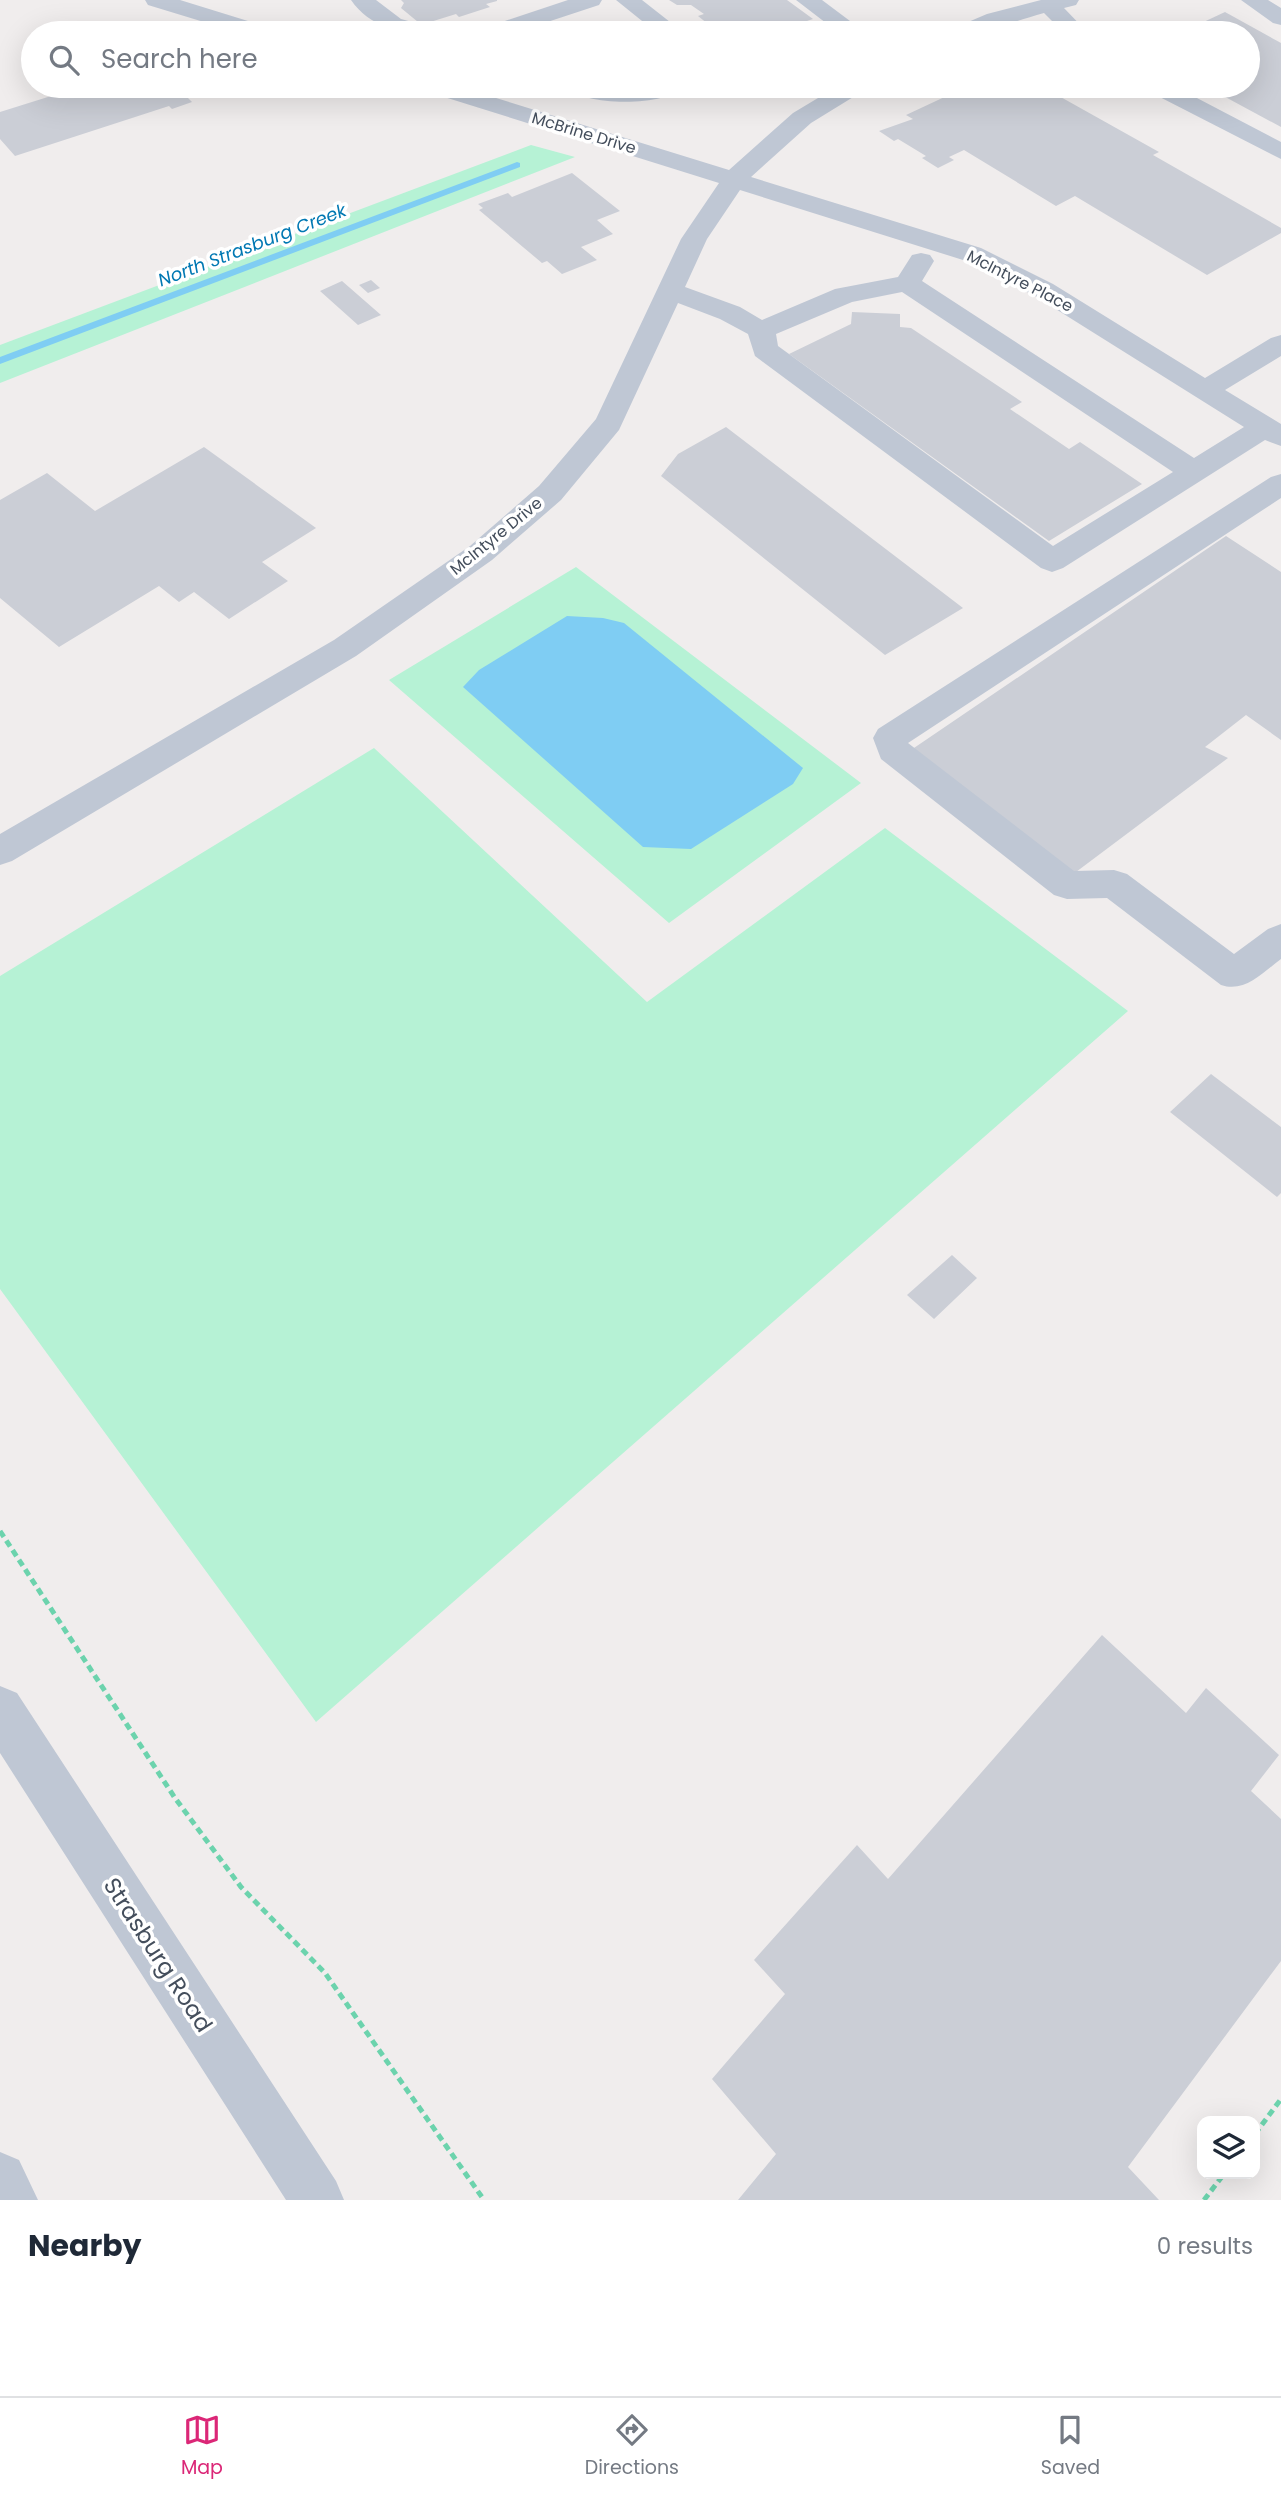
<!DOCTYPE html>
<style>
:root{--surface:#fff;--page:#f6f6f7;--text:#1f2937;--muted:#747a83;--line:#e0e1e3;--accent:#db2777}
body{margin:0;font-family:Poppins,sans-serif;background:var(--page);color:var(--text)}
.controls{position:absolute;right:21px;bottom:21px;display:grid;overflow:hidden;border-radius:14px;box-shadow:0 7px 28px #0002}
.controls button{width:63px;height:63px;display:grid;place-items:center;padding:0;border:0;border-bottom:2px solid var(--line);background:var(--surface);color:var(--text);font:35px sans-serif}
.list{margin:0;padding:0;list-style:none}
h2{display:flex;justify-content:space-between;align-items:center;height:91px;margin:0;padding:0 28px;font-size:30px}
h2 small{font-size:23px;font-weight:400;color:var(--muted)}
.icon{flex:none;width:38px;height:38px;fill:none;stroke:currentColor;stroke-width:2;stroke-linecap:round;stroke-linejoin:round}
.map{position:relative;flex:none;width:1281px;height:2200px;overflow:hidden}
.search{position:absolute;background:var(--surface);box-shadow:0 7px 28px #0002;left:21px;right:21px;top:21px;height:77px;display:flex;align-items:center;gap:18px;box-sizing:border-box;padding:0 24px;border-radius:38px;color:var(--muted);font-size:26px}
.sheet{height:196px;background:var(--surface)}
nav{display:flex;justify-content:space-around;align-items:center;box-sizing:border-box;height:98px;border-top:2px solid var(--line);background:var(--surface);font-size:19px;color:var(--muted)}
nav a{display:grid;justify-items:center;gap:4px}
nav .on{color:var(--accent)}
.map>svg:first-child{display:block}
.green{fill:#b6f2d5}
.water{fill:#7fcdf3}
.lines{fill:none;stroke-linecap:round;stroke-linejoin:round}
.stream{fill:#7fcdf3;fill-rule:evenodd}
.building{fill:#cbced6}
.path{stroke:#6cd3ad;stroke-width:5;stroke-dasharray:7 4.5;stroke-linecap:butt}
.minor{fill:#bfc7d4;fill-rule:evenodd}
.labels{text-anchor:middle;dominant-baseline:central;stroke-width:7;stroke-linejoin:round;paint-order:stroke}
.far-street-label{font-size:16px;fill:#444e5c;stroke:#fff}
.far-water-label{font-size:18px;font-style:italic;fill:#0078b3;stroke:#fff}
.near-street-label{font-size:23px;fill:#444e5c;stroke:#fff}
</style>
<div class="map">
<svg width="1281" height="2200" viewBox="0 0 1281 2200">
<rect width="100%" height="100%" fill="#f0eded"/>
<path class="green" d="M 531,145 L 575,157 L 0,383 L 0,345 Z
M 576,567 L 861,783 L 669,923 L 389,680 Z
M 374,748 L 647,1002 L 885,828 L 1128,1011 L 316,1722 L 0,1289 L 0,976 Z"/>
<path class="water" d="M 567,616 L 603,618 L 624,623 L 803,768 L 793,784 L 691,849 L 643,847 L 463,687 L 479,670 Z"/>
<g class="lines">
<path class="stream" d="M 517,162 L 520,163 L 520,167 L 0,364 L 0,357 Z"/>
</g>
<path class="building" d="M 401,0 L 497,0 L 497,1 L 486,4 L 490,7 L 459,17 L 456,14 L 427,23 L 418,22 L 401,8 L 404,3 Z
M 669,0 L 787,0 L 813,19 L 783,29 L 782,33 L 729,33 L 724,30 L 718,32 L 698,16 L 704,14 L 691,5 L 677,5 Z
M 1225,12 L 1281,43 L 1281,127 L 1205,86 L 1248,86 L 1248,33 L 1180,33 Z
M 83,86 L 176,86 L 192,102 L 172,109 L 169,106 L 15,156 L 0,139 L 0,112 Z
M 968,86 L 1041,86 L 1159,152 L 1153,155 L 1281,228 L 1281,233 L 1207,275 L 1075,196 L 1056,206 L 964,150 L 949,157 L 954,160 L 938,168 L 922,158 L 926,156 L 898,139 L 894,141 L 879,131 L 913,119 L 906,115 Z
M 572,173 L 620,211 L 597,220 L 613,234 L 581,247 L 597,260 L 562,274 L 547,261 L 542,263 L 479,210 L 483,208 L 478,204 L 508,193 L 512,197 Z
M 371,280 L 380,288 L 368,293 L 359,285 Z
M 342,281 L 381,315 L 358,325 L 320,291 Z
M 852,312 L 900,314 L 900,327 L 911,328 L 1022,402 L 1010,409 L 1069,449 L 1080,442 L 1142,484 L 1049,541 L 789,354 L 851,324 Z
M 726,427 L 963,608 L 885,655 L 661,476 L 678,454 Z
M 204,447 L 316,528 L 262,562 L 288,581 L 229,619 L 194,592 L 179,602 L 159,586 L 59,647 L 0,598 L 0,500 L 47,473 L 95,511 Z
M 1226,536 L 1281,572 L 1281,740 L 1246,715 L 1205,747 L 1228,758 L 1072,875 L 911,750 Z
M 1211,1074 L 1281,1127 L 1281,1193 L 1277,1197 L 1170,1112 Z
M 952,1255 L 977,1278 L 934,1319 L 907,1295 Z
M 1102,1635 L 1186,1713 L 1206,1688 L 1279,1755 L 1251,1791 L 1281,1819 L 1281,1961 L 1128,2167 L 1159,2200 L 738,2200 L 776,2154 L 712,2079 L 785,1994 L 754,1960 L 857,1845 L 888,1879 Z"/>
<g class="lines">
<path class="path" d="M 0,1531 L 175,1798 L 241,1887 L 325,1973 L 484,2200
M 1255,2134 L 1281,2099
M 1204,2200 L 1224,2174"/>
<path class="minor" d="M 145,0 L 180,0 L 271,28 L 275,33 L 240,33 L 148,5 Z
M 351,0 L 376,0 L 401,19 L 434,28 L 438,33 C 404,34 372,30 351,0 Z
M 568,0 L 602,0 L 599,5 L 514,33 L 480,33 L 484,28 Z
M 616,0 L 642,0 L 684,33 L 657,33 Z
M 796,0 L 822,0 L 866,33 L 839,33 Z
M 1041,0 L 1079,0 L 1076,5 L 1064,8 L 1088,33 L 1064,33 L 1044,13 C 1011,22 984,35 950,33 L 954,28 L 987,14 Z
M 1241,0 L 1268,0 L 1281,8 L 1281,25 L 1273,23 Z
M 421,86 L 457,86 L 729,170 L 793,113 L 838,86 L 867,86 L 863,91 L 811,123 L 751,177 L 981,248 L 1053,284 L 1205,378 L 1271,338 L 1281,335 L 1281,356 L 1225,390 L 1281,424 L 1281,446 L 1265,440 L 1063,568 L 1052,572 L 1041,568 L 755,356 L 748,334 L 720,319 L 678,303 L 619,430 L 561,500 L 492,560 L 356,656 L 12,861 L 0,865 L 0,834 L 334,640 L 470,546 L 539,486 L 596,419 L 681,239 L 719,183 L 425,91 ZM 740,190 L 963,260 L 1035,296 L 1244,427 L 1194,458 L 922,281 L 934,261 L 930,255 L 921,253 L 912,255 L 898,277 L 835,289 L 762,320 L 740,307 L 685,287 L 707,239 ZM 902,292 L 1173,472 L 1053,546 L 778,346 L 776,334 L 852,302 Z
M 566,86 L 684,86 C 670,107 580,107 566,86 Z
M 1144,86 L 1174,86 L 1281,142 L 1281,159 L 1148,91 Z
M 1281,474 L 1281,498 L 908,743 L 1074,871 L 1114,870 L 1127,874 L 1234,954 L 1268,929 L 1281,924 L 1281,959 C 1262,973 1245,993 1221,985 L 1107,898 L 1067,899 L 1054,895 L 881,759 L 873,738 L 878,729 L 1271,477 Z
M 0,1686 L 17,1693 L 336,2181 L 344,2200 L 286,2200 L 0,1753 Z
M 0,2152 L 19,2160 L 38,2200 L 0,2200 Z"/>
</g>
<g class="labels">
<g class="far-street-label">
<text transform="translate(584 133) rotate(17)">McBrine Drive</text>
<text transform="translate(1020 281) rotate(27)">McIntyre Place</text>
<text transform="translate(496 536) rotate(-39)">McIntyre Drive</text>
</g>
<g class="far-water-label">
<text transform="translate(252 245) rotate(-21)">North Strasburg Creek</text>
</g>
<g class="near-street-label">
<text transform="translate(158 1955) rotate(57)">Strasburg Road</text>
</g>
</g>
</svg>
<div class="controls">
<button><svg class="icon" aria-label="layers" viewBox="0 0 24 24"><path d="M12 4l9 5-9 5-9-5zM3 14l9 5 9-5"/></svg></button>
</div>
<div class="search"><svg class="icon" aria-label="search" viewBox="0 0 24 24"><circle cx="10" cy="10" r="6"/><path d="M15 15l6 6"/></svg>Search here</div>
</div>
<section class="sheet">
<h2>Nearby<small>0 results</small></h2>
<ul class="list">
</ul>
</section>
<nav>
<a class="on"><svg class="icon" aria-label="map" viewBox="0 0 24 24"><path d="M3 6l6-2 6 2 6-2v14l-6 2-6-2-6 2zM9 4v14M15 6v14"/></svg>Map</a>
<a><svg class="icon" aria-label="directions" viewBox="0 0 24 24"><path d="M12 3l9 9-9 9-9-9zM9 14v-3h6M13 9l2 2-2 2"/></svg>Directions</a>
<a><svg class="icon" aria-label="saved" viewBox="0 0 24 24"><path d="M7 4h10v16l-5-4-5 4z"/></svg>Saved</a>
</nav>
